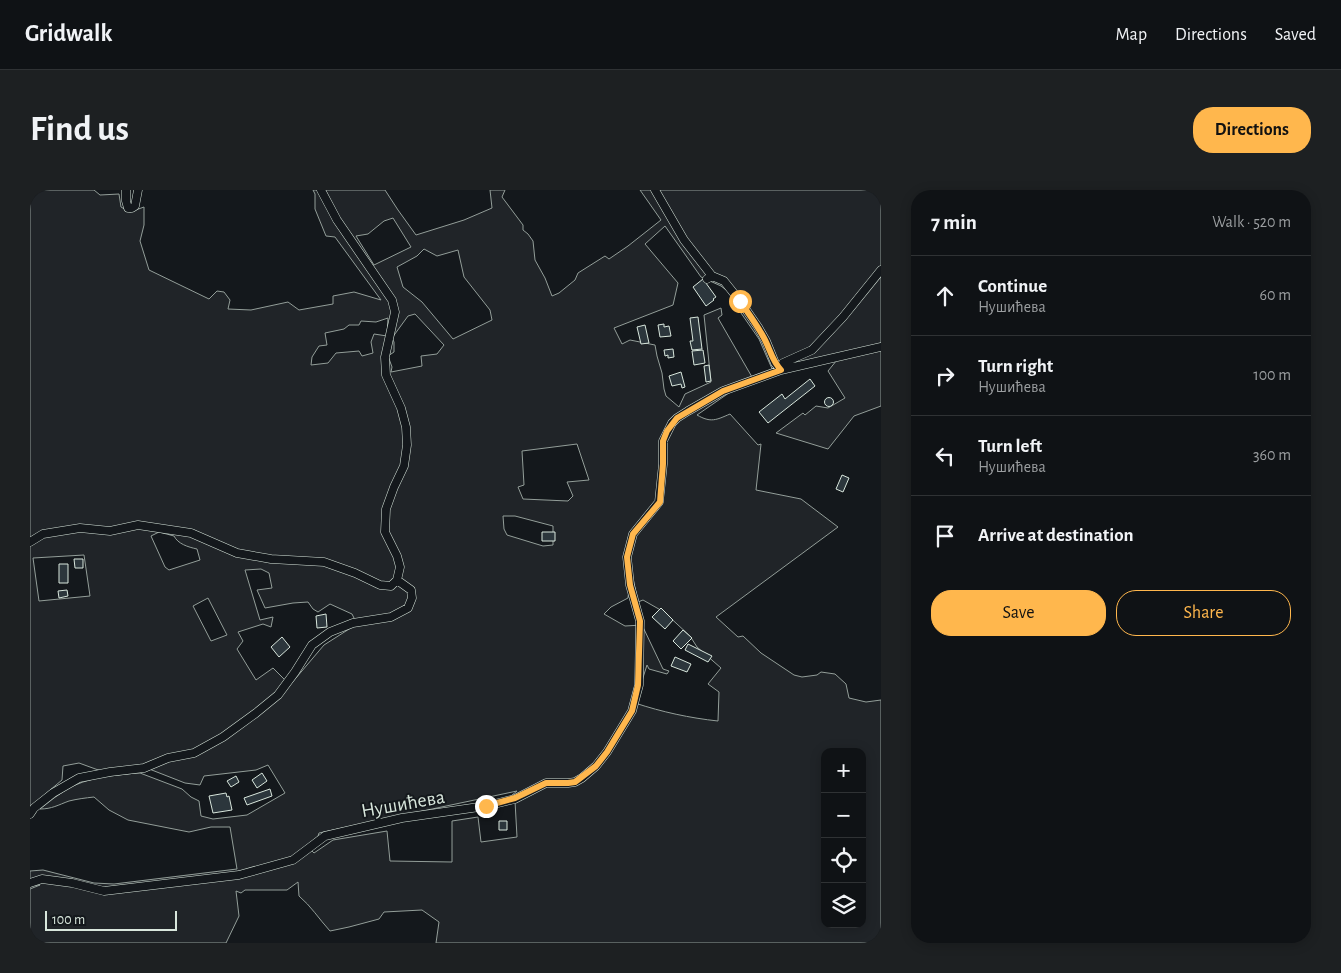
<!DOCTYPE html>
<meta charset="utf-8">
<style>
:root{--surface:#0f1215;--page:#1d2022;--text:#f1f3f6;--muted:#9b9ea0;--line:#2f3234;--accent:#ffb74d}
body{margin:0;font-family:"Alegreya Sans",sans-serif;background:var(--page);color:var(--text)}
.controls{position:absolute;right:15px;bottom:15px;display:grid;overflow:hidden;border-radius:10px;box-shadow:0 2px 12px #0003}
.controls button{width:45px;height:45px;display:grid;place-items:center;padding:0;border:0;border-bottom:1px solid var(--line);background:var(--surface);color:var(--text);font:25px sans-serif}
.scale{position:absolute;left:15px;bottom:12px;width:132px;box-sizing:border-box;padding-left:5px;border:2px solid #d8e6dc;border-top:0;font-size:14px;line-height:18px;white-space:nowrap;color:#d8e6dc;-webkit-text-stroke:4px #14181c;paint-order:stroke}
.stop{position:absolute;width:15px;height:15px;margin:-11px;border:4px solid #ffb74d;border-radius:50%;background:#fff}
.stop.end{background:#ffb74d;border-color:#fff;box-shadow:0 1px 5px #0008}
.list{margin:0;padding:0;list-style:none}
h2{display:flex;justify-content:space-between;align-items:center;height:65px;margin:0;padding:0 20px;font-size:21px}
h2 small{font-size:16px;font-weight:400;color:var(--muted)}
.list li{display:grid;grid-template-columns:32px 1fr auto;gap:15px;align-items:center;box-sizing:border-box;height:80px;padding:0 20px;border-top:1px solid var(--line)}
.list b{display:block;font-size:19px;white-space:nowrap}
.list p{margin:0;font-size:16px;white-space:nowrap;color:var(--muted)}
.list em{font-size:16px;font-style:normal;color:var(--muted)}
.actions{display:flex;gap:10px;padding:15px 20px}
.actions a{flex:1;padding:11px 0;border:1px solid var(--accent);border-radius:20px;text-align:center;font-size:18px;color:var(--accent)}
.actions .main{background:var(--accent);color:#111}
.icon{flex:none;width:28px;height:28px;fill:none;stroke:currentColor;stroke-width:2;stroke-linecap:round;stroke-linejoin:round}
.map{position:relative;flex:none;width:851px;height:753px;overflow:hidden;border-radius:20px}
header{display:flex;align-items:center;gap:30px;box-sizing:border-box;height:70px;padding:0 25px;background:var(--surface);border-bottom:1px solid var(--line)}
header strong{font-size:24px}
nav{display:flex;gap:28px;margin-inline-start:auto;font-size:18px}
.intro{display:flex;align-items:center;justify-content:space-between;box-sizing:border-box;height:120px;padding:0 30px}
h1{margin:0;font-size:35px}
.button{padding:12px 22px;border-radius:20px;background:var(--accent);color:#111;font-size:18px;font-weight:700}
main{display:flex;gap:30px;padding:0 30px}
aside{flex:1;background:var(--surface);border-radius:20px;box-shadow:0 2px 12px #0003}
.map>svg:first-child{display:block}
.green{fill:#202428;stroke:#939e99;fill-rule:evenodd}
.building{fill:#2c363c;stroke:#d8e6dc}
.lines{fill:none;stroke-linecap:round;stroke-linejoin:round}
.minor-casing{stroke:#d8e6dc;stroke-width:9}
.minor{stroke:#14181c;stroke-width:8}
.route{stroke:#ffb74d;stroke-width:6}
.labels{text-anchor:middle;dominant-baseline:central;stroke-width:4;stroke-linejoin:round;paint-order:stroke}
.street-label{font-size:20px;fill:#d8e6dc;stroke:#14181c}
</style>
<header>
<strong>Gridwalk</strong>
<nav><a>Map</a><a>Directions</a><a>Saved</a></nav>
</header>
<div class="intro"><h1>Find us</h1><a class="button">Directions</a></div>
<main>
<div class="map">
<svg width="851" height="753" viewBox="0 0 851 753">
<rect width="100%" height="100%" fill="#14181c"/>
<path class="green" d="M 0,0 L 64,0 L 70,5 L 89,4 L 91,17 L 100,22 L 114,17 L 114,35 L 110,51 L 119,80 L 179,109 L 187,101 L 194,102 L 200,110 L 198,119 L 221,120 L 258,112 L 269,120 L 303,114 L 303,106 L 324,102 L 351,110 L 305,47 L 296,46 L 285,19 L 285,4 L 283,0 L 355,0 L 368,20 L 386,45 L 434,30 L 462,18 L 460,0 L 475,0 L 472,7 L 493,35 L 493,40 L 498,44 L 503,51 L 505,70 L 515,88 L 522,106 L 529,103 L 545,90 L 548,83 L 575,66 L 579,69 L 598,56 L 631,30 L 610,0 L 851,0 L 851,155 L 743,181 L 729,149 L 704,113 L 705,107 L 691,96 L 671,87 L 635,36 L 615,54 L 648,93 L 643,115 L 584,138 L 592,154 L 600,150 L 625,155 L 627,166 L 632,183 L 634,199 L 636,206 L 649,217 L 655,204 L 681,192 L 674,125 L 691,118 L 692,125 L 688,128 L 722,187 L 667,225 C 681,233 686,230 700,224 L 728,255 L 731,254 L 726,300 L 771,309 L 808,337 L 686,427 L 708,447 L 713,446 L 731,463 L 764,485 L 772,487 L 787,485 L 791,482 L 805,484 L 816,494 L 819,508 L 836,512 L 851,510 L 851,753 L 406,753 L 409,732 L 392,720 L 354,722 L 349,729 L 319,737 L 300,741 C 289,729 281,716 269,706 L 268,692 L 257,700 L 215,700 L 211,703 L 206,701 L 209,726 L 196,753 L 0,753 L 0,699 L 10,695 L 0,695 L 0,681 L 13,680 L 64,693 L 84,694 L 207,679 L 200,637 L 181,637 L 159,642 L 98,630 L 79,620 L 64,607 C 55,608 47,609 39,611 C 28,615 22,619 10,619 L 24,608 L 40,597 L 53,592 L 70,587 L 106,583 L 110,583 L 152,599 L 161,607 L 169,611 L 171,626 L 183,629 L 217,625 L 255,603 L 238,575 L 226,580 L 174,586 L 170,595 L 155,593 L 109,575 L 71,581 L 49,573 L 33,576 L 32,590 L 7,611 L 0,620 ZM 363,28 L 381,57 L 344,75 L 326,46 L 338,44 L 354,31 ZM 394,59 L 407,66 L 428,60 L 434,87 L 460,120 L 462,130 L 423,149 L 392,112 L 373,97 L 367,77 L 387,66 ZM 385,124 L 414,155 L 407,164 L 391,166 L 392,176 L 361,182 L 362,177 L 358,166 L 364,162 L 364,152 L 362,148 L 378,126 ZM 358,128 L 357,146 L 344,144 L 341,152 L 343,163 L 332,166 L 329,161 L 306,163 L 298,173 L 281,175 L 282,167 L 289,156 L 297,155 L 295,143 L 314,139 L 319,135 L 329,135 L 331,131 L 346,132 ZM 547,254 L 559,290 L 537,292 L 543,306 L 538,311 L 493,309 L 488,297 L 494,295 L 492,261 ZM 473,326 L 485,326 L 523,336 L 523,355 L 513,356 L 477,345 L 474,339 ZM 129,342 L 144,346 C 148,354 158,357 167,359 L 170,370 L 139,380 L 135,377 L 121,346 ZM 54,365 L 60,406 L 9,411 L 3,368 ZM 231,379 L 239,383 L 242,398 L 227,400 L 235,418 L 263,413 L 278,412 L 283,419 L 288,422 L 300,414 L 322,424 L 327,434 L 294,455 L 260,495 L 243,478 L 226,490 L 207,459 L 213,451 L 208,442 L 233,434 L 241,437 L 243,427 L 230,430 L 215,380 ZM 601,379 L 608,412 L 613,410 L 634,422 L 660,446 L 667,457 L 691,478 L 678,494 L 689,502 L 688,531 C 660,528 632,522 605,513 L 617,475 L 619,479 L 637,484 L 639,481 L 633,479 L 612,435 L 595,436 L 574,424 L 581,417 L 598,408 ZM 178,408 L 197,445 L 181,451 L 163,416 ZM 795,562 L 832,562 L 832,734 L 795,734 ZM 487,601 L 471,614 L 485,611 L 487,647 L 451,652 L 448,627 L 422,631 L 422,672 L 360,671 L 357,641 L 303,650 L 284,663 L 277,656 L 288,646 L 289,643 Z
M 851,158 L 851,216 L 824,226 L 798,259 L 746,243 L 773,223 L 775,225 L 786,216 L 798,218 L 815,208 L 798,181 L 807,170 Z"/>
<path class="building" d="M 673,89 L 686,107 L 683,109 L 684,110 L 676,116 L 663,97 Z
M 668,127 L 672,159 L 662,160 L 660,151 L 663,151 L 660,128 Z
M 634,134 L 634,137 L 639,136 L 641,146 L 630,147 L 628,135 Z
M 615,135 L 619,153 L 611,154 L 607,137 Z
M 643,159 L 644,167 L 638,168 L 638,165 L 635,166 L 634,160 Z
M 673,160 L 675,173 L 664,175 L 662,161 Z
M 679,175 L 681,191 L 676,192 L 674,176 Z
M 651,182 L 655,197 L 652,198 L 651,194 L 642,196 L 639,186 Z
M 780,189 L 785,196 L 738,233 L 729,222 L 752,204 L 755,209 Z
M794.5 212a4.5 4.5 0 1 1 9 0a4.5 4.5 0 1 1-9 0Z
M 812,285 L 819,288 L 813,302 L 806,299 Z
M 512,342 L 525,342 L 525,351 L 512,351 Z
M 44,369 L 53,369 L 53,378 L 45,378 Z
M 29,374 L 38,374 L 38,393 L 29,393 Z
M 37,400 L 38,406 L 29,408 L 28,401 Z
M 631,418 L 643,430 L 635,439 L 622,427 Z
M 296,424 L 297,437 L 287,438 L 286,426 Z
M 653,440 L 662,448 L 651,459 L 643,451 Z
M 252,447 L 260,457 L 249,467 L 241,457 Z
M 658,454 L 682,466 L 678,472 L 655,460 Z
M 645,467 L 661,474 L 657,482 L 641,476 Z
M 232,583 L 237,591 L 227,598 L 222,590 Z
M 206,586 L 209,592 L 201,597 L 197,591 Z
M 240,599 L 242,606 L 217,615 L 214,608 Z
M 196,603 L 197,607 L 199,606 L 202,620 L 183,623 L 179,606 Z
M 469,631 L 477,631 L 477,640 L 469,640 Z"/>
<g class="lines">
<g class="minor-casing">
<path id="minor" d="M 96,0 L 96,11 L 98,18 L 102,18 L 105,16 L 108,0
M 291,0 L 307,30 L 362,110 L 365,122 L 355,167 L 356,185 L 371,218 L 376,237 L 377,255 L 374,276 L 364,297 L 356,319 L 355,342 L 367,366 L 370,377 L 367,390
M 625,0 L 654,50 L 682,86
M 677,89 L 682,86 L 694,91 L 710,111 L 728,137 L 736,151 L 745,173 L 751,180 L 753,173 L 782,160 L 813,127 L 851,80
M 0,352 L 13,344 L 50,338 L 80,341 L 108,335 L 161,343 L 207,363 L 241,369 L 294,372 L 325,383 L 350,395 L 361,396 L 367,390
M 0,624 L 4,618 L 23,603 L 49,588 L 80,582 L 114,578 L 138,568 L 164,563 L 193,547 L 226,523 L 248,505 L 265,482 L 282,455 L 300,442 L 323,433 L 361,427 L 378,418 L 382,408 L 381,400 L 367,390
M 0,693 L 12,689 L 42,693 L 74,701 L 209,685 L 263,670 L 295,646 L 372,628 L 456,616 L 485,609 L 516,593 L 538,593 L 545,592 L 552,588 L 566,576 L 577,562 L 602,521 L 609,495 L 610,431 L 600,395 L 597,367 L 603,344 L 629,312 L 633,274 L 633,251 L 642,233 L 647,228 L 658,221 L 693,201 L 751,180 L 851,157"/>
</g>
<use href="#minor" class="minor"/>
</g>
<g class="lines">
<path class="route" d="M 456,616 L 485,608 L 516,593 L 538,593 L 545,592 L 566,576 L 577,562 L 602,521 L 608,495 L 610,431 L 600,395 L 597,367 L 603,344 L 630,312 L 633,274 L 633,251 L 637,241 L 647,228 L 693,201 L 751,180 C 742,171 740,159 734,148 C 727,135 718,123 710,111"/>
</g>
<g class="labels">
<g class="street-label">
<text transform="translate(373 614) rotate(-10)">Нушићева</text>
</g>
</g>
</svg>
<div class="controls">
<button>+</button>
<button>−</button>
<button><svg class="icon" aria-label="locate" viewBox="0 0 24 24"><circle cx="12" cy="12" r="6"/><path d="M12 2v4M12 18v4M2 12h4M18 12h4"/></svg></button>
<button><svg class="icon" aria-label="layers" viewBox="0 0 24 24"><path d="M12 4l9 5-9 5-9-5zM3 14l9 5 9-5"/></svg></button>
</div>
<div class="scale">100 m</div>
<div class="stop" style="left:710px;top:111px"></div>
<div class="stop end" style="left:456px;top:616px"></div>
</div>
<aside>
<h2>7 min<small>Walk · 520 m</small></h2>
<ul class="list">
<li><svg class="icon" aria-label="ahead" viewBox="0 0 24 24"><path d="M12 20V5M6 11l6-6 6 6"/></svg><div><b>Continue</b><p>Нушићева</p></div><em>60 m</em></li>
<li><svg class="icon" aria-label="right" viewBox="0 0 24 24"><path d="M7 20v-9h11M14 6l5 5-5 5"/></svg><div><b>Turn right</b><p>Нушићева</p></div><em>100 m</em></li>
<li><svg class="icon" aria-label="left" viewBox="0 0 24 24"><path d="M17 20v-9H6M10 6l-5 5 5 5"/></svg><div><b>Turn left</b><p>Нушићева</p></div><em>360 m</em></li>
<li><svg class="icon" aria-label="arrive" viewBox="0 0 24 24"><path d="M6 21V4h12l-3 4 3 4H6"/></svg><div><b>Arrive at destination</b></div></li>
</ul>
<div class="actions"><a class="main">Save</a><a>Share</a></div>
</aside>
</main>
